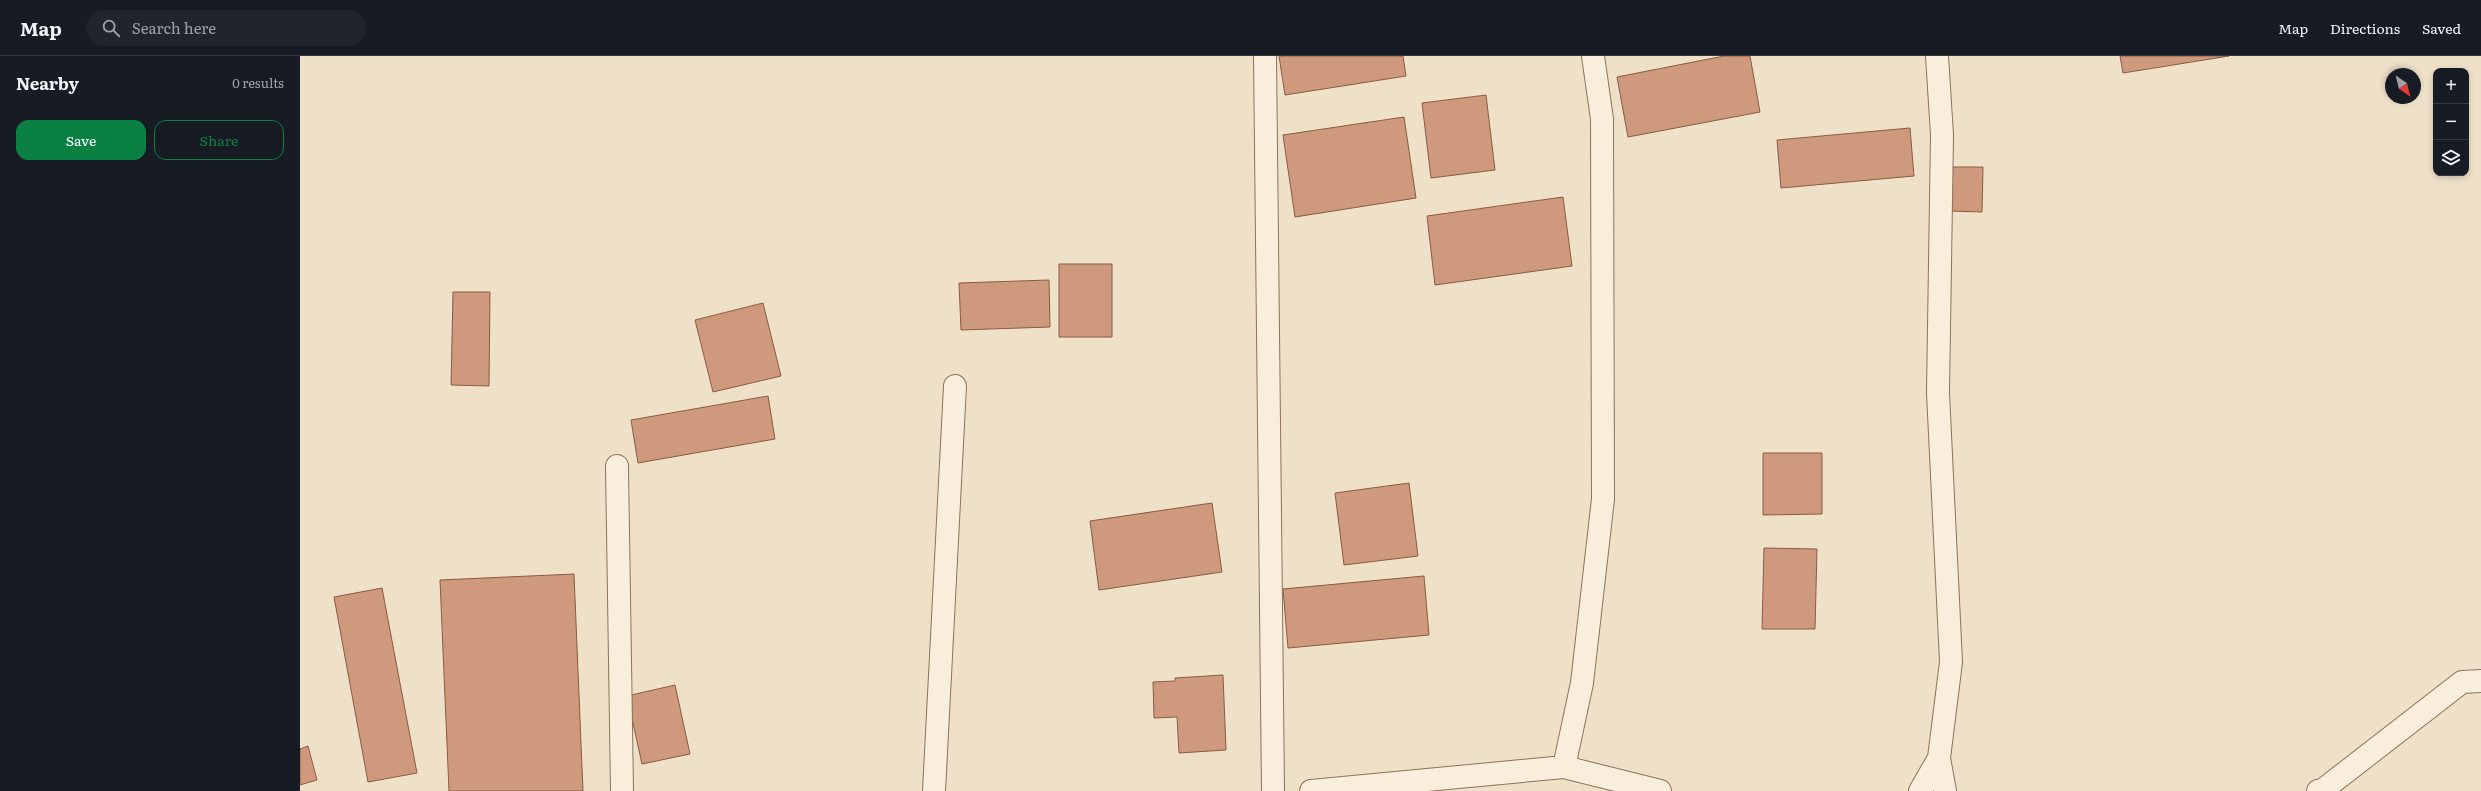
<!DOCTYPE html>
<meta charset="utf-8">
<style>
:root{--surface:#171b24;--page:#20242c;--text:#f1f3f6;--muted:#9ea1a6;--line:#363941;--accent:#0b8043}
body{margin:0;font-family:Literata,serif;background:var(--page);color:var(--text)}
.controls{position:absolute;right:12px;top:12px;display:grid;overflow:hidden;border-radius:8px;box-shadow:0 2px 6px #0003}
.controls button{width:36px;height:36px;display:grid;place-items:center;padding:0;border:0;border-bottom:1px solid var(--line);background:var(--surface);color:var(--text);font:20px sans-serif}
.compass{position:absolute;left:2085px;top:12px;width:36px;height:36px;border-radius:50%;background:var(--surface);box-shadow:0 2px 6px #0003;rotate:145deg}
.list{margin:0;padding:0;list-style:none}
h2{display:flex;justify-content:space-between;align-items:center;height:52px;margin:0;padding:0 16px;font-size:17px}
h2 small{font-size:13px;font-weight:400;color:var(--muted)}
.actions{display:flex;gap:8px;padding:12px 16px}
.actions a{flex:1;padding:9px 0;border:1px solid var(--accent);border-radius:12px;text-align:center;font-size:14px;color:var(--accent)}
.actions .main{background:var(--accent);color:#fff}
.icon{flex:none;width:22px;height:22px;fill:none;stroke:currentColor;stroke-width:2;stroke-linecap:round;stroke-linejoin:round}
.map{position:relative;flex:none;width:2181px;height:735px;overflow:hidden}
header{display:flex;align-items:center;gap:24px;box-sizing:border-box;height:56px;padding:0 20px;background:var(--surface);border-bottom:1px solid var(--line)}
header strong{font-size:19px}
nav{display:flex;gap:22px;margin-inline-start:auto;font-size:14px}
.search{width:280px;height:36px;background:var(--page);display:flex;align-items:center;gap:10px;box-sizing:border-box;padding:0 14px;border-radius:22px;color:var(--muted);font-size:15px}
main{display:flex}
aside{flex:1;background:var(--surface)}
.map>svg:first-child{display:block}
.building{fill:#ce997d;stroke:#8b5a42}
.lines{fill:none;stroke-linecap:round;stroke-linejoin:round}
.street-casing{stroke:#8c725c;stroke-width:24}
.street{stroke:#f9eedb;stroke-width:22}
</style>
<header>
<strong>Map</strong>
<div class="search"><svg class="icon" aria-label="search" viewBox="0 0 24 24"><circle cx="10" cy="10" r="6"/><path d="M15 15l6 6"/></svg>Search here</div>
<nav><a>Map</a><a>Directions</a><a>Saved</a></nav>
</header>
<main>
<aside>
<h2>Nearby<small>0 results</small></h2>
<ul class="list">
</ul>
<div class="actions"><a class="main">Save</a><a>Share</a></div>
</aside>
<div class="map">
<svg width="2181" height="735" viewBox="0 0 2181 735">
<rect width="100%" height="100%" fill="#efe1c8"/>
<path class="building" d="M 979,0 L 1103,0 L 1106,20 L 985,39 Z
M 1424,0 L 1450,0 L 1460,56 L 1328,81 L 1317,21 Z
M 1820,0 L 1929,0 L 1823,17 Z
M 1186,39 L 1195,114 L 1131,122 L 1122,47 Z
M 1104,61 L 1116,142 L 995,161 L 983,79 Z
M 1610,72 L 1614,120 L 1481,132 L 1477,84 Z
M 1651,111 L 1683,111 L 1682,156 L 1650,155 Z
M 1263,141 L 1272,210 L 1135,229 L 1127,160 Z
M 759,208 L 812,208 L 812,281 L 759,281 Z
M 749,224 L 750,271 L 661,274 L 659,227 Z
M 153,236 L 190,236 L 189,330 L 151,329 Z
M 463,247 L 481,320 L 413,336 L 395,264 Z
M 468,340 L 475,383 L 338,407 L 331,364 Z
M 1463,397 L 1522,397 L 1522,458 L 1463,459 Z
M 1109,427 L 1118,500 L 1044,509 L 1035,437 Z
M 912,447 L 922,516 L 799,534 L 790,465 Z
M 1464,492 L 1517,493 L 1515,573 L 1462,573 Z
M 274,518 L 283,735 L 149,735 L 140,524 Z
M 1124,520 L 1129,579 L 988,592 L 983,533 Z
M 82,532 L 117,717 L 68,726 L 34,541 Z
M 923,619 L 926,694 L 879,697 L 877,661 L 854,662 L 853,626 L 875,625 L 875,622 Z
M 375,629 L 390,698 L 342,708 L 327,640 Z
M 8,690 L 17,724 L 0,729 L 0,693 Z"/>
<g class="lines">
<g class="street-casing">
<path id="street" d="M 965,0 L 973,735
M 317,410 L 322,735
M 1639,702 L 1645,735
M 1264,711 L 1282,627 L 1303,443 L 1302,63 L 1293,0
M 634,735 L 655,330
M 1011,735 L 1264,711 L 1360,735
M 1620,735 L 1639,702 L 1651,606 L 1638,337 L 1642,79 L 1637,0
M 2018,735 L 2024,733 L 2162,626 L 2181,625"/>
</g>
<use href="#street" class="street"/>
</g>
</svg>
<div class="controls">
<button>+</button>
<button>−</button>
<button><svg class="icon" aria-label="layers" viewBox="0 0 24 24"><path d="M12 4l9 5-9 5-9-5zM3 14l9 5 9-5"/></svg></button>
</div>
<svg class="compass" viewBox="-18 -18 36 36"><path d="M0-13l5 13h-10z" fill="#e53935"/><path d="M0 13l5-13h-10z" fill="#9ea1a6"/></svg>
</div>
</main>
